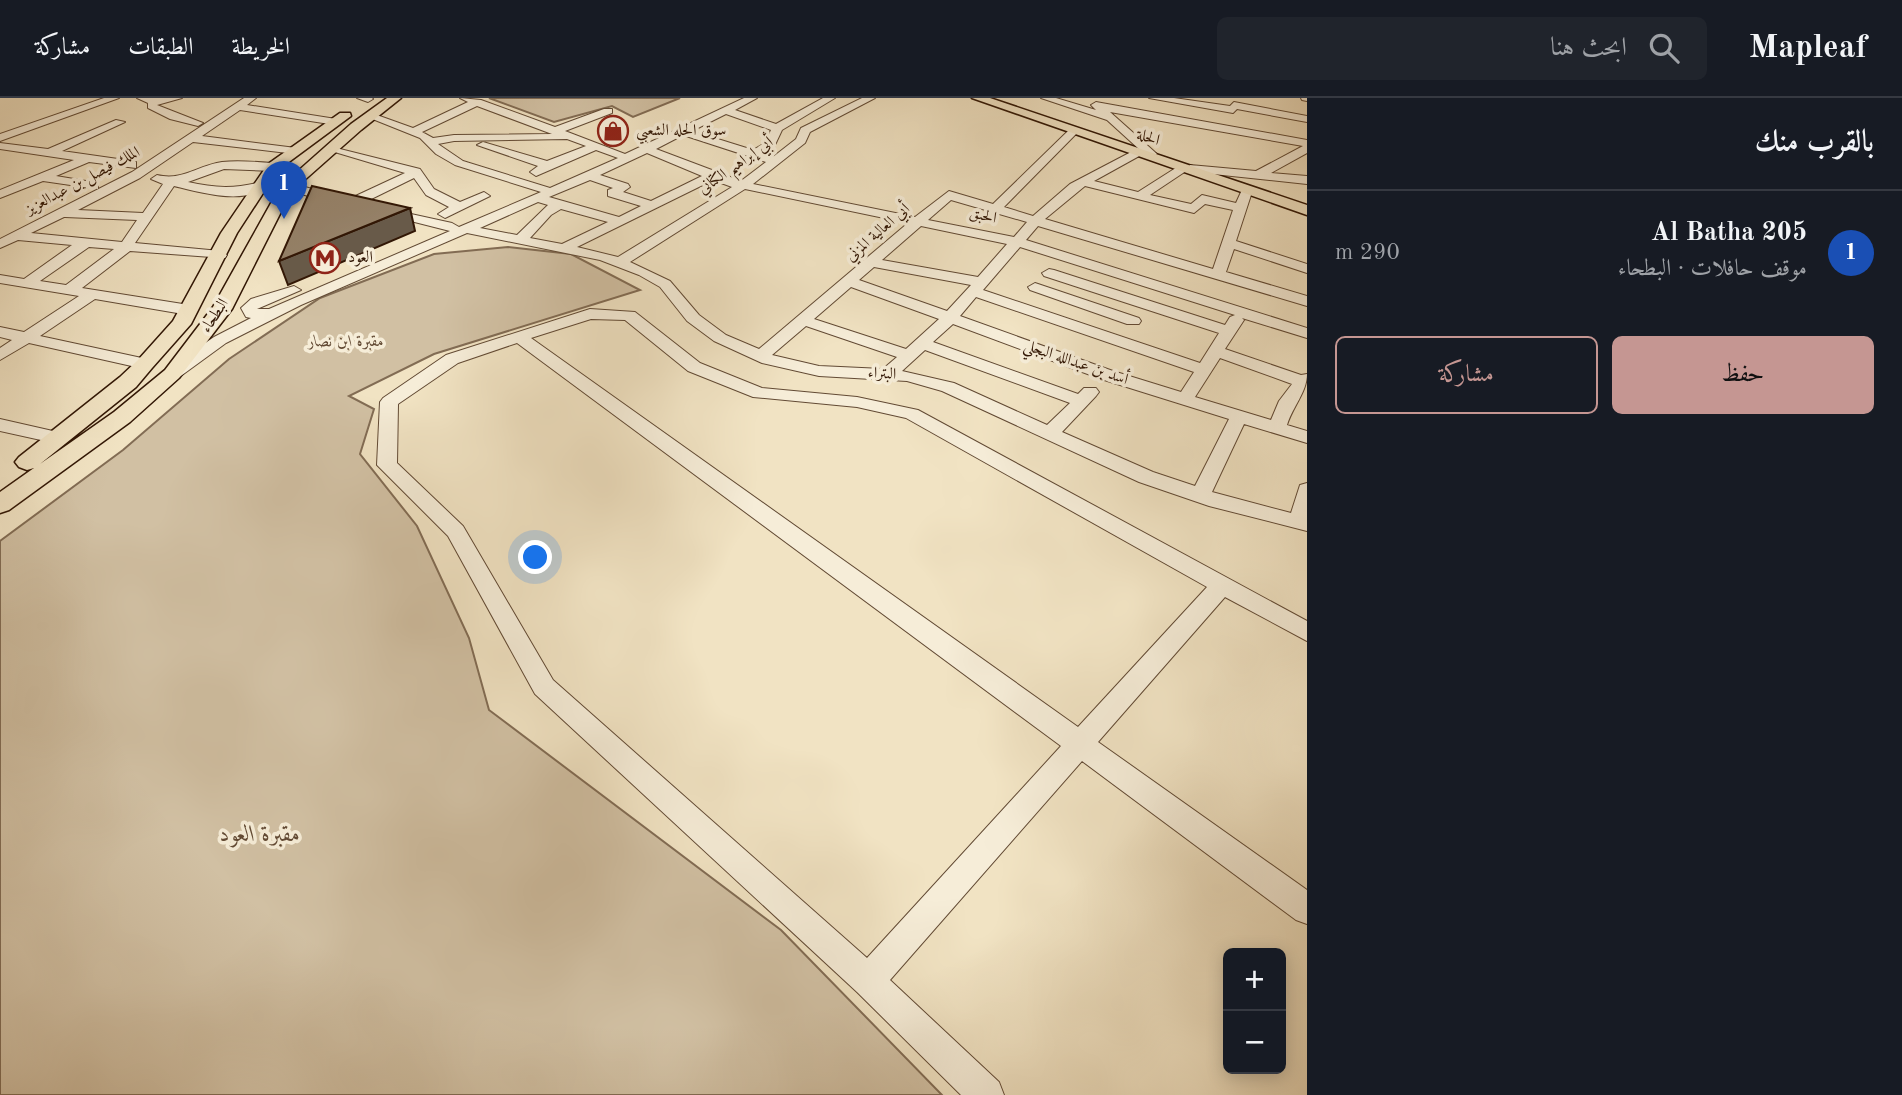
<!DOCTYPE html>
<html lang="ar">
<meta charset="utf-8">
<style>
:root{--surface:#171b24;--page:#20242c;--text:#f1f3f6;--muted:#9ea1a6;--line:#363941;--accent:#c59692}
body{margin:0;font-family:"Old Standard TT",Amiri,serif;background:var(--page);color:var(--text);direction:rtl}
.controls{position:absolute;right:21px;bottom:21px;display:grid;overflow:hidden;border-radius:10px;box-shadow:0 4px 18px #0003}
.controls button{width:63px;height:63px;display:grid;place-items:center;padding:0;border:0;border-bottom:2px solid var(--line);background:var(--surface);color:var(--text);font:35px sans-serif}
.you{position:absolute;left:536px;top:460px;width:24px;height:24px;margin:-18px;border:5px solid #fff;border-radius:50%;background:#1a73e8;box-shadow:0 0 0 10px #1a73e833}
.badge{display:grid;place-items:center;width:46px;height:46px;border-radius:50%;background:var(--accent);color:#fff;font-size:23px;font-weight:700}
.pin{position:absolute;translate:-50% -58px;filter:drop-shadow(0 2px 4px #0008)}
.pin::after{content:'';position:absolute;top:37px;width:24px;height:21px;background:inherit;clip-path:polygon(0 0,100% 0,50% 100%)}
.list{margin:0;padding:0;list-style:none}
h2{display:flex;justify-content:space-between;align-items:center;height:91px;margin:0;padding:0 28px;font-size:30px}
h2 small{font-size:23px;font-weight:400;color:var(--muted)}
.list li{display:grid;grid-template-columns:46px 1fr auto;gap:21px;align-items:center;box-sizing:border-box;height:126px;padding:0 28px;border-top:2px solid var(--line)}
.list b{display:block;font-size:26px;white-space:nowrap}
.list p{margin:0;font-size:23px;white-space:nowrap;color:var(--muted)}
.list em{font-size:23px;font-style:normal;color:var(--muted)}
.actions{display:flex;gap:14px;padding:21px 28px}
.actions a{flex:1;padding:16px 0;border:2px solid var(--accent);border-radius:10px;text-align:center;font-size:24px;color:var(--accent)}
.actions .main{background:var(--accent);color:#111}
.icon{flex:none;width:38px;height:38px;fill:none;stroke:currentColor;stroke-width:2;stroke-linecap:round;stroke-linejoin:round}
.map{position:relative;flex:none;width:1307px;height:997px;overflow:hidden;direction:ltr}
header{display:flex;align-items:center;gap:42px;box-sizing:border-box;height:98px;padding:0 35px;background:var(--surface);border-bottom:2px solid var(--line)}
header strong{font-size:33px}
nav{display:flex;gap:38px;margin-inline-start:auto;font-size:24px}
.search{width:490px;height:63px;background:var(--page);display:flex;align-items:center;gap:18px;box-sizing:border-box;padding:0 24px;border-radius:10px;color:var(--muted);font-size:26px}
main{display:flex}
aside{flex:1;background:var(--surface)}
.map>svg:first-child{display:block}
.green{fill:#d1c0a3;stroke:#826c54;stroke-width:2}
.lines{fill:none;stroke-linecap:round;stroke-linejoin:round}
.minor-casing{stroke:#624a34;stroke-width:2}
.major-casing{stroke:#321705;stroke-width:3}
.minor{fill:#f6edd8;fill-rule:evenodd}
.major{fill:#f1e3c3;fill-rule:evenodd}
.shaded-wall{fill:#685a49;stroke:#321705;stroke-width:2}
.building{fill:#958168;stroke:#321705;stroke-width:2}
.labels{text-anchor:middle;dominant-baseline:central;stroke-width:7;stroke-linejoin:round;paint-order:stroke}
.far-poi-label{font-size:16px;fill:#321705;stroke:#f6edd8;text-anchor:start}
.far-street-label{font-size:16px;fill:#321705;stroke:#f6edd8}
.far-park-label{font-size:16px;font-style:italic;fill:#624a34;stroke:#f6edd8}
.near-park-label{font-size:23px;font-style:italic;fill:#624a34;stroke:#f6edd8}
</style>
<header>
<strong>Mapleaf</strong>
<div class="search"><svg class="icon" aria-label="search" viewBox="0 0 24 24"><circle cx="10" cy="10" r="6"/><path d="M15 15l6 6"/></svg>ابحث هنا</div>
<nav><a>الخريطة</a><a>الطبقات</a><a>مشاركة</a></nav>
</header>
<main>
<aside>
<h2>بالقرب منك<small></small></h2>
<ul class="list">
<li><span class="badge" style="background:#1a4fb4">1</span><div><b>Al Batha 205</b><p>موقف حافلات · البطحاء</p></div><em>290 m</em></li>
</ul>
<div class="actions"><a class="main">حفظ</a><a>مشاركة</a></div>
</aside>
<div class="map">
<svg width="1307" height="997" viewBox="0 0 1307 997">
<rect width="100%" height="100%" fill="#f1e3c3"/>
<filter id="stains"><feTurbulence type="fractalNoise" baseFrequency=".00286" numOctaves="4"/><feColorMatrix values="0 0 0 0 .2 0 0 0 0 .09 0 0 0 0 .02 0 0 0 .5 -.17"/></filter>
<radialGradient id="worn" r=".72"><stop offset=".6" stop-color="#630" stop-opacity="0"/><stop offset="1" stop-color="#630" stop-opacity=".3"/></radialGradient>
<path class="green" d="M 489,0 L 680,0 L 633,19 L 612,8 L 554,24 Z
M 508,149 L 571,156 L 640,192 L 434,256 L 349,298 L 374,311 L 360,356 L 417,428 L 469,540 L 489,612 L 781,832 L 942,997 L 0,997 L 0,443 L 123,352 L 229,261 L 320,200 L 434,156 Z"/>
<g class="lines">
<g class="minor-casing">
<path id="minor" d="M 104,0 L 119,0 L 0,43 L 0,36 Z
M 137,0 L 182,0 L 157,7 L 203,25 L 198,28 L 170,21 L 148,10 L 148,5 Z
M 244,0 L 256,0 L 247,7 L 336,21 L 341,24 L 336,27 L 240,12 L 202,38 L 296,50 L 302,53 L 296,56 L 193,44 L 140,80 L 78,112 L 143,115 L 163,86 L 151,81 L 157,77 C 183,83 196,68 222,64 C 239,62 256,64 273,65 L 279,69 L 273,73 L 224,71 L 188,84 C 214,90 235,91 261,84 L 267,88 C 244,108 200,94 174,88 L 135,145 L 220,153 L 227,157 L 225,160 L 130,153 L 82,190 L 189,207 L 194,209 L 197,212 L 194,215 L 189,217 L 95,201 L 40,238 L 151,262 L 153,266 L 151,270 L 145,271 L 29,245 L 0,262 L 0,250 L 12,242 L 0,239 L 0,229 L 24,234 L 79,198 L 0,185 L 0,177 L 24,181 L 72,147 L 18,142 L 0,150 L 0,141 L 132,74 ZM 64,119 L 65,119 L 137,122 L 122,144 L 31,135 ZM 89,149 L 114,151 L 66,187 L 40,183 Z
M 357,0 L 372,0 L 373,1 L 368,4 Z
M 460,0 L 481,2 L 555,29 L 604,11 L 612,11 L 612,15 L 565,33 L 625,56 L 744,0 L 757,0 L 735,12 L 776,26 L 823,0 L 835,0 L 782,32 L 774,49 L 764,56 L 773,59 L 796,41 L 801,30 L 862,0 L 875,0 L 810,34 L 805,45 L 753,86 L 915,119 L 949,93 L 993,106 L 1069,32 L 1078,34 L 1004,109 L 1033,118 L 1070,86 L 1133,53 L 1140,52 L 1107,22 L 1041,0 L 1056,0 L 1096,12 L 1091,7 L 1096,4 L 1307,42 L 1307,55 L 1271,75 L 1307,78 L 1307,86 L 1194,74 L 1188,70 L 1190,67 L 1256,73 L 1303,48 L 1110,14 L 1157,56 L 1151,59 L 1142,54 L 1141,57 L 1094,83 L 1138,94 L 1182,66 L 1188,70 L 1186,73 L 1150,97 L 1191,106 L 1202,97 L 1236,105 L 1241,94 L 1249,94 L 1251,97 L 1236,143 L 1307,166 L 1307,175 L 1234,151 L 1226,174 L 1307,198 L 1307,208 L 1038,128 L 1026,142 L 1307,230 L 1307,240 L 1242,220 L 1244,222 L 1225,251 L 1301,277 L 1307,276 C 1307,294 1293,308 1287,327 L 1307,333 L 1307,345 L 1244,326 L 1212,394 L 1291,415 L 1300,387 L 1307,385 L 1307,433 L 1209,408 L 1139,384 L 942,293 L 907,283 L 819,278 L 762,265 L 714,243 L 687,223 L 660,189 L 639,177 L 600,162 L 467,135 L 301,207 L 226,245 L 178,280 L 166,280 L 163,276 L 166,272 L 214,239 L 251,220 L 246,219 L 241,210 L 251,201 L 294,188 L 301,192 L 257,211 L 269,211 L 450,133 L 379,115 L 379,109 L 452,125 L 459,129 L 541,94 L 455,67 L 436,56 L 420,40 L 365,18 L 374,16 L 413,30 L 468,4 ZM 477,8 L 552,36 L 454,37 L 433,40 L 422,34 ZM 726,16 L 771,32 L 765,45 L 753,52 L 692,33 ZM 683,37 L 766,64 L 741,83 L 656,51 ZM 567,41 L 586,48 L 547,63 L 483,44 L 477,47 L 538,68 L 530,74 L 536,78 L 596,52 L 618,60 L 550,90 L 463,63 L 438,46 L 454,43 ZM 647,55 L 702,78 L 651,103 L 623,94 L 630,89 L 628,86 L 600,77 ZM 590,82 L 613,90 L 608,92 L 608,98 L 641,108 L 619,119 L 549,99 ZM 713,82 L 732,89 L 618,159 L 577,149 ZM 1085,88 L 1194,115 L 1205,106 L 1233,112 L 1213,171 L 1045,121 ZM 745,91 L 908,125 L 759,251 L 726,237 L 699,217 L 670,183 L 630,164 ZM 951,102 L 1027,124 L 1014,139 L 928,122 ZM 538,104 L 548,107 L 517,137 L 480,130 ZM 561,111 L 608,124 L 562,146 L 530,140 L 551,117 ZM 921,128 L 1007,146 L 978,179 L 882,162 ZM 1020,149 L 1235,217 L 1230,219 L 1225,227 L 1054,172 L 1049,171 L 1042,175 L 1044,178 L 1219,235 L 1200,265 L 983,192 ZM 874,169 L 971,187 L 947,213 L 859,182 ZM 851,189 L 939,221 L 906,251 L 814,221 ZM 976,199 L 1194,274 L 1181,294 L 1113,273 L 960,218 ZM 953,226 L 1101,281 L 1229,321 L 1195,388 L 1153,374 L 1062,334 L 1096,298 L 1099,294 L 1096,290 L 1084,290 L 1078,296 L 933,244 ZM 806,228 L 897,259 L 883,271 L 819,268 L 772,257 ZM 925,252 L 1070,305 L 1047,327 L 954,285 L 902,273 ZM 1220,260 L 1292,286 L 1279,303 L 1271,322 L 1195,299 Z
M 1149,0 L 1174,0 L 1230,8 L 1234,4 L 1307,18 L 1307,24 L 1237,11 L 1233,15 Z
M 1301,0 L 1307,0 L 1307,3 L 1302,2 Z
M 116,22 L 125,24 L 62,53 L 132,63 L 136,64 L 136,70 L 89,64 L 56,78 L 98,85 L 98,91 L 43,83 L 0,100 L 0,92 L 74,62 L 0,51 L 0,45 L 48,51 Z
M 328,48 L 420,71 L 434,91 L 460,104 L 484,94 L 490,98 L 445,120 L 438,116 L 449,109 L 426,97 L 414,80 L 357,108 L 347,108 L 347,102 L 405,75 L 328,52 Z
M 289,85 L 344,99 L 346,102 L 340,106 L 285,92 L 283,89 Z
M 1035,185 L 1139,220 L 1141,223 L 1139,226 L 1127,226 L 1030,192 L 1028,189 Z
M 590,211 L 635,214 L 700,265 L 762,290 L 857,299 L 918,312 L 1307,523 L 1307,543 L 1225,499 L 1098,644 L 1307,792 L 1307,826 L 1296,822 L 1082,663 L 890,882 L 999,984 L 1004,997 L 961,997 L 857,894 L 535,596 L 448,438 L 377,367 L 380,304 L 383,300 L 446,257 ZM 591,221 L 625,222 L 688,273 L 753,299 L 857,309 L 906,320 L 1207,489 L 1078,629 L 531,240 ZM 517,245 L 1061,648 L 867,860 L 553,582 L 463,428 L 397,365 L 398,306 L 458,265 Z
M 0,321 L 66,336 L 68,340 L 59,346 L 0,333 Z"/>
</g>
<g class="major-casing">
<path id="major" d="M 387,0 L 401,0 L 361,32 L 291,94 L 232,211 L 179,280 L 130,324 L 9,412 L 0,415 L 0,394 L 34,370 L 27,372 L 19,369 L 15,364 L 19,359 L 120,279 L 138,262 L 173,223 L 221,135 L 268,66 L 340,15 L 350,15 L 351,18 L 278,72 L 237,135 L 191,226 L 152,270 L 136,289 L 40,366 L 114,314 L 165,272 L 213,209 L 280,89 L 351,26 Z
M 972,0 L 990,0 L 1307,107 L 1307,117 Z"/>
</g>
<use href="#minor" class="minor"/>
<use href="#major" class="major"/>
</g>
<path class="shaded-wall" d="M 410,110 L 415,133 L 288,187 L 279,163 Z"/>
<path class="building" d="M 312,88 L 410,110 L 279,163 Z"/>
<defs>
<g id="shop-ring" transform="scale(1.575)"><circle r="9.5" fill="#f6edd8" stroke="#8f2418" stroke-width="1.5"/><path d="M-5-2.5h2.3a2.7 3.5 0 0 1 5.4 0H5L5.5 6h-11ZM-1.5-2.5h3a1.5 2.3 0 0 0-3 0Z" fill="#8f2418"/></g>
<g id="metro-ring" transform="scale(1.575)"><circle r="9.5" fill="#f6edd8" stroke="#8f2418" stroke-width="1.5"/><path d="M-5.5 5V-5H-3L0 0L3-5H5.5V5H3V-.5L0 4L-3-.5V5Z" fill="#8f2418"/></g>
</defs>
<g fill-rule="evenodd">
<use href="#shop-ring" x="613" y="33"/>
<use href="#metro-ring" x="325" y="160"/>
</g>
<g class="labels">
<g class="far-poi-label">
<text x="636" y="33">سوق الحله الشعبي</text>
<text x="348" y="160">العود</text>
</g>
<g class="far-street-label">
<text transform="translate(1148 40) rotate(18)">الحلة</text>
<text transform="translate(736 68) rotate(-35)">أبي إبراهيم الكتاني</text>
<text transform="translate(83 83) rotate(-28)">الملك فيصل بن عبدالعزيز</text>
<text transform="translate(983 118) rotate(13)">الحبق</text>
<text transform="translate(878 135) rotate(-41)">أبي العالية المزني</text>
<text transform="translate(215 218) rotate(-57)">البطحاء</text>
<text transform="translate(1076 265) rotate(19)">أسد بن عبدالله البجلي</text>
<text transform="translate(882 276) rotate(4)">البتراء</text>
</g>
<g class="far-park-label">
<text x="346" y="244">مقبرة ابن نصار</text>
</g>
<g class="near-park-label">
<text x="260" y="736">مقبرة العود</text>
</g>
</g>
<rect width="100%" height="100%" filter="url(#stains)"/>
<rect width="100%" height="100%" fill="url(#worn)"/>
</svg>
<div class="controls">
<button>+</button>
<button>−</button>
</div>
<div class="you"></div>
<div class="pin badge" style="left:284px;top:121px;background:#1a4fb4">1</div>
</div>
</main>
